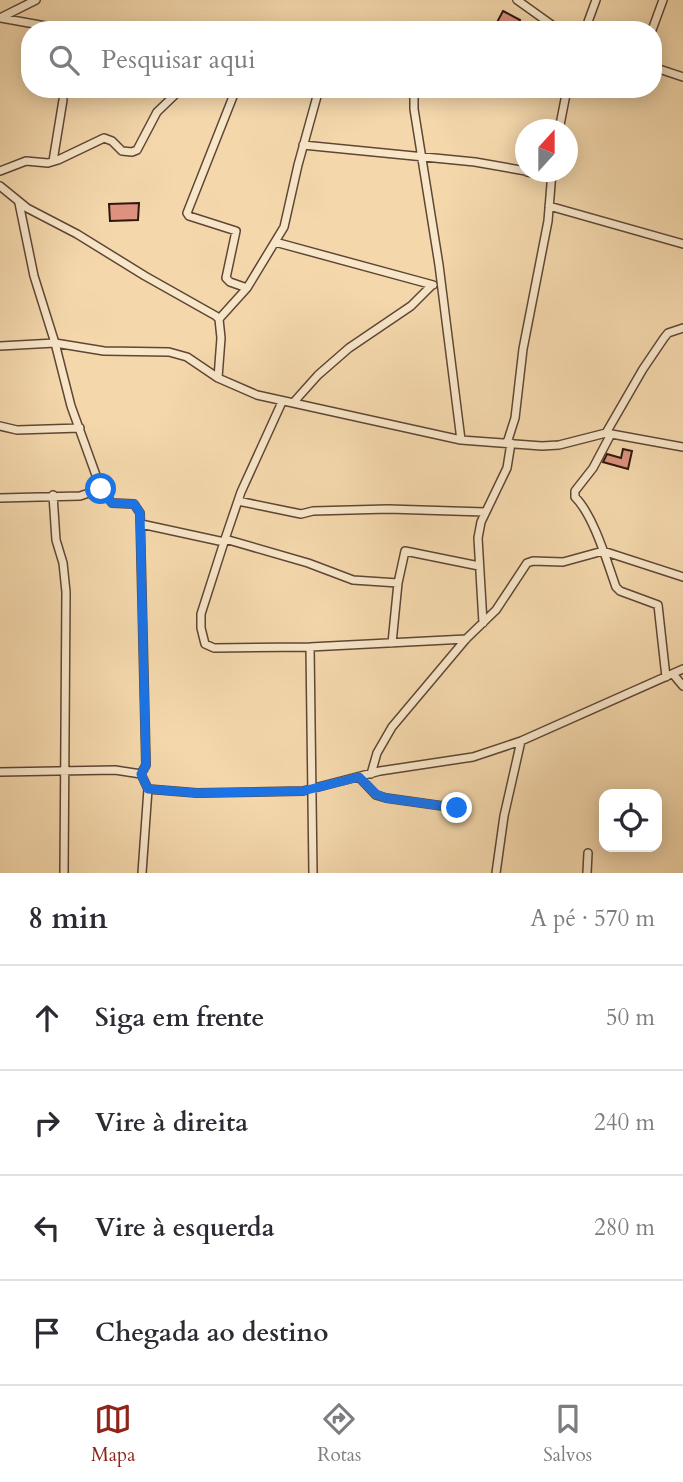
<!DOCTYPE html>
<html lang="pt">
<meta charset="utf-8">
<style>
:root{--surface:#fff;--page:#f2f2f3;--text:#2b2b33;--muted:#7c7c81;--line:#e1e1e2;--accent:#8f2418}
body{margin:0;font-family:Cardo,serif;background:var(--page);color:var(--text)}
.controls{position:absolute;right:21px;bottom:21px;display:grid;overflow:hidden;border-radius:14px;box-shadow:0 4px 18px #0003}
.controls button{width:63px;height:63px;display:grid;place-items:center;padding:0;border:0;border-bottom:2px solid var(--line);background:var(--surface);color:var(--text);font:35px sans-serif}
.compass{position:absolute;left:515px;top:119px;width:63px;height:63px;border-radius:50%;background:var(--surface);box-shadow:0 4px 18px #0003;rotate:21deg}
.stop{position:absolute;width:21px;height:21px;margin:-16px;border:5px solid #1a73e8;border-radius:50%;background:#fff}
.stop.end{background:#1a73e8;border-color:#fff;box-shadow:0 2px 7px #0008}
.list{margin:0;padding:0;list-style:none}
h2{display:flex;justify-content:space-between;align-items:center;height:91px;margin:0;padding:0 28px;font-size:30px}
h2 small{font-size:23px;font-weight:400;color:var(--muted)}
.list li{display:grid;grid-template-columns:46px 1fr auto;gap:21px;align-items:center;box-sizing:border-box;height:105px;padding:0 28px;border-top:2px solid var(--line)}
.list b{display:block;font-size:26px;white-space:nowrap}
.list em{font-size:23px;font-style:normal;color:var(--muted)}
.icon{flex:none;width:38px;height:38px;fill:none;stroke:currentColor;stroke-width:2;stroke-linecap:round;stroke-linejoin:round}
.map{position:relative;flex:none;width:683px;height:873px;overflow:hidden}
.search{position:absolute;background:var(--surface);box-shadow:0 4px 18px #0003;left:21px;right:21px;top:21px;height:77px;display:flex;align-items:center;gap:18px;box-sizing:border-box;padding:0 24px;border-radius:28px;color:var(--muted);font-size:26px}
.sheet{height:511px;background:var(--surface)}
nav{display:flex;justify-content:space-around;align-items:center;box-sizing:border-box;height:98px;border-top:2px solid var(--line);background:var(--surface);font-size:19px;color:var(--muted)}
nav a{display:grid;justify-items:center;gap:4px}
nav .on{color:var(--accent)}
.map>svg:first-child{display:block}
.building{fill:#df9280;stroke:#2d160d;stroke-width:2}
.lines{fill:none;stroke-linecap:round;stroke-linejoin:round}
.minor-casing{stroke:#5f4635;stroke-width:10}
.minor{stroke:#f8e6c9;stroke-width:7}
.route{stroke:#1a73e8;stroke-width:9}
</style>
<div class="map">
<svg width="683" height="873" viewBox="0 0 683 873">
<rect width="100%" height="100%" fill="#f4d8ac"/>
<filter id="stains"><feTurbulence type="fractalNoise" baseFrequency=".00286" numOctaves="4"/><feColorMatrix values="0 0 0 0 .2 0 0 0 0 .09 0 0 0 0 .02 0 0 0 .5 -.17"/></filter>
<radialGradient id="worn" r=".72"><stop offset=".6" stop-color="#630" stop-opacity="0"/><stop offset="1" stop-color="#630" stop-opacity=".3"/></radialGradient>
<path class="building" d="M 503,11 L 520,20 L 515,30 L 502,30 L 495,26 Z
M 139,203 L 138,220 L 110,221 L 109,204 Z
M 623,449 L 632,451 L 628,469 L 603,462 L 607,454 L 621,458 Z"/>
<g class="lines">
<g class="minor-casing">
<path id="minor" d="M 517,0 L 559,30
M 2,17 L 36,0
M 1,18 L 68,30
M 585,30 L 596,0
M 652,30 L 663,0
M 653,67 L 683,77
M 236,89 L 187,213 L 189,216 L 236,231 L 226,278 L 230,282 L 247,288
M 414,89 L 414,109 L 439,265 L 461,440
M 559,130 L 567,89
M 303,145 L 475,162 L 526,171
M 53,161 L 63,100
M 0,171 L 26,161 L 48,163 L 58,160 L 104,138 L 112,141 L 122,151 L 132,152 L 137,150 L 157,112 L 181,89
M 527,172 L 552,176
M 0,186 L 27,208 L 77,234 L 145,276 L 216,316 L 219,319 L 221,338 L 218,378
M 19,203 L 34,276 L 55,343 L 71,406 L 101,489 L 112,503 L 134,504 L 140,513 L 146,765 L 141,774
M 549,206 L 683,244
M 275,242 L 433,285
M 219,319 L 247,288 L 284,227 L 298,165 L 319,89
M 0,346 L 55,343 L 104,351 L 169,352 L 187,357 L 218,378 L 257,395 L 461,440 L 542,446 L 559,445 L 606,433 L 683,447
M 282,402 L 241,492 L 225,539 L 201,614 L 201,628 L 205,644 L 214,648 L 310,647 L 466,639
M 293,403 L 318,375 L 349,348 L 411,306 L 432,285
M 0,426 L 17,430 L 80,428
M 606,433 L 643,369 L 664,338 L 668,333 L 683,328
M 611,434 L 593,468 L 575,491 L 575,497 C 594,516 607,562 616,587 L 620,591 L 658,605 L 666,677
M 507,443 L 515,418 L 523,349 L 548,221 L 552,172
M 53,495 L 56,540 L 63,563 L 66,592 L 64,873
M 0,498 L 80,496 L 101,489
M 238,501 L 301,514 L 313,511 L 388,509 L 485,512
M 141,524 L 224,542
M 225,539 L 308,563 L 353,580 L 398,583
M 483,623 L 478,538 L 481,522 L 507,468 L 511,443
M 392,643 L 398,583 L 405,551 L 479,566
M 310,647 L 313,873
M 673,674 L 683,686
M 0,772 L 115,770 L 141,774 L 148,789 L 142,873
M 371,774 L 377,753 L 392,727 L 466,639 L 496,610 L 527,563 L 533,561 L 563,562 L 603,551 L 683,577
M 359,777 L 376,795 L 386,798 L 457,808
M 148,789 L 197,793 L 303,791 L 380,771 L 473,757 L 521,741 L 683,669
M 496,873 L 504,816 L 521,741
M 587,873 L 588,853"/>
</g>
<use href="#minor" class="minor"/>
</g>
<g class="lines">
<path class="route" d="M 101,489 L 112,503 L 134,504 L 140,513 L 146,765 L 141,774 L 148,789 L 197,793 L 303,791 L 359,777 L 376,794 L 386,798 L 457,808"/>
</g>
<rect width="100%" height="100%" filter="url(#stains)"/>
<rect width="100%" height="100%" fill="url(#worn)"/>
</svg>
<div class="controls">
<button><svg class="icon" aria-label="locate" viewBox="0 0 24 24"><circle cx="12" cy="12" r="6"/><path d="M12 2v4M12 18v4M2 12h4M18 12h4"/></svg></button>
</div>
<svg class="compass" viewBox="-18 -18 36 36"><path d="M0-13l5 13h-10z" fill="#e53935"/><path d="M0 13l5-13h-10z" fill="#7c7c81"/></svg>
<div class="stop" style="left:101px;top:489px"></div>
<div class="stop end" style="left:457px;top:808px"></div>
<div class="search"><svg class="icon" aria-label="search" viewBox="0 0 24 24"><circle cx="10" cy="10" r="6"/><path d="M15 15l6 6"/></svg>Pesquisar aqui</div>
</div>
<section class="sheet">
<h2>8 min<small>A pé · 570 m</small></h2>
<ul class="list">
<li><svg class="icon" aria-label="ahead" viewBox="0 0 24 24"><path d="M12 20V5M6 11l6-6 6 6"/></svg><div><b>Siga em frente</b></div><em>50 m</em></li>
<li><svg class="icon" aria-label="right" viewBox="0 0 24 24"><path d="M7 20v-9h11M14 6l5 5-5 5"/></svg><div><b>Vire à direita</b></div><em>240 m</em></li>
<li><svg class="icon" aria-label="left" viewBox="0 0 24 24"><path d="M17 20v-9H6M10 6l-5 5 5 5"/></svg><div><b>Vire à esquerda</b></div><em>280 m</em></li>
<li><svg class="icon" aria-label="arrive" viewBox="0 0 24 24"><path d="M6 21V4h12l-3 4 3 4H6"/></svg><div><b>Chegada ao destino</b></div></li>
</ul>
</section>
<nav>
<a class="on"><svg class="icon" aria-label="map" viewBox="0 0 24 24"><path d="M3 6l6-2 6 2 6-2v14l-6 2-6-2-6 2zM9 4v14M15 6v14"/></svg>Mapa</a>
<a><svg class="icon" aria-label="directions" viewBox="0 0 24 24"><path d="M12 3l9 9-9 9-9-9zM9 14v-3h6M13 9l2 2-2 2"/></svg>Rotas</a>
<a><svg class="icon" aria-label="saved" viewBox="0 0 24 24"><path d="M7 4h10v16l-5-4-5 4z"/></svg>Salvos</a>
</nav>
